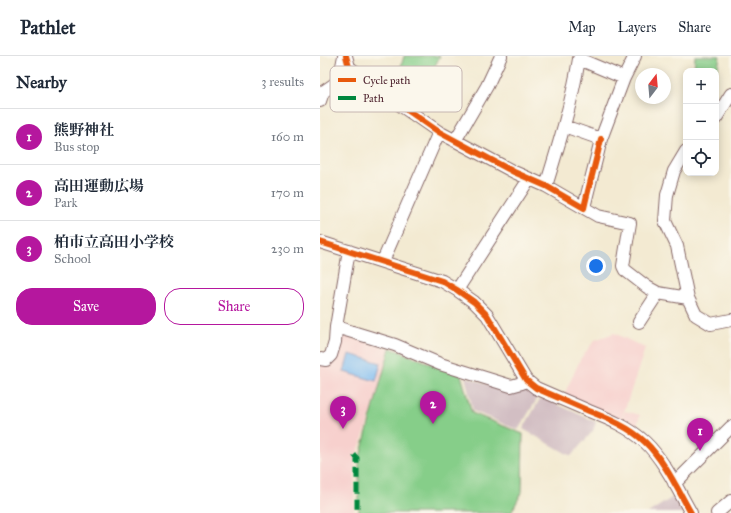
<!DOCTYPE html>
<meta charset="utf-8">
<style>
:root{--surface:#fff;--page:#f2f2f3;--text:#1f2937;--muted:#747a83;--line:#e0e1e3;--accent:#b5179e}
body{margin:0;font-family:"IM FELL Great Primer","Noto Serif JP",serif;background:var(--page);color:var(--text)}
.controls{position:absolute;right:12px;top:12px;display:grid;overflow:hidden;border-radius:8px;box-shadow:0 2px 10px #0003}
.controls button{width:36px;height:36px;display:grid;place-items:center;padding:0;border:0;border-bottom:1px solid var(--line);background:var(--surface);color:var(--text);font:20px sans-serif}
.compass{position:absolute;left:315px;top:12px;width:36px;height:36px;border-radius:50%;background:var(--surface);box-shadow:0 2px 10px #0003;rotate:16deg}
.you{position:absolute;left:276px;top:210px;width:14px;height:14px;margin:-10px;border:3px solid #fff;border-radius:50%;background:#1a73e8;box-shadow:0 0 0 6px #1a73e833}
.badge{display:grid;place-items:center;width:26px;height:26px;border-radius:50%;background:var(--accent);color:#fff;font-size:13px;font-weight:700}
.pin{position:absolute;translate:-50% -33px;filter:drop-shadow(0 1px 2px #0008)}
.pin::after{content:'';position:absolute;top:21px;width:14px;height:12px;background:inherit;clip-path:polygon(0 0,100% 0,50% 100%)}
.list{margin:0;padding:0;list-style:none}
h2{display:flex;justify-content:space-between;align-items:center;height:52px;margin:0;padding:0 16px;font-size:17px}
h2 small{font-size:13px;font-weight:400;color:var(--muted)}
.list li{display:grid;grid-template-columns:26px 1fr auto;gap:12px;align-items:center;box-sizing:border-box;height:56px;padding:0 16px;border-top:1px solid var(--line)}
.list b{display:block;font-size:15px;white-space:nowrap}
.list p{margin:0;font-size:13px;white-space:nowrap;color:var(--muted)}
.list em{font-size:13px;font-style:normal;color:var(--muted)}
.actions{display:flex;gap:8px;padding:12px 16px}
.actions a{flex:1;padding:9px 0;border:1px solid var(--accent);border-radius:16px;text-align:center;font-size:14px;color:var(--accent)}
.actions .main{background:var(--accent);color:#fff}
.icon{flex:none;width:22px;height:22px;fill:none;stroke:currentColor;stroke-width:2;stroke-linecap:round;stroke-linejoin:round}
.map{position:relative;flex:none;width:411px;height:457px;overflow:hidden}
header{display:flex;align-items:center;gap:24px;box-sizing:border-box;height:56px;padding:0 20px;background:var(--surface);border-bottom:1px solid var(--line)}
header strong{font-size:19px}
nav{display:flex;gap:22px;margin-inline-start:auto;font-size:14px}
main{display:flex}
aside{flex:1;background:var(--surface)}
.map>svg:first-child{display:block}
.built{fill:#f7d0cd}
.industrial{fill:#d2bec3}
.green{fill:#86ce89;stroke:#68765a}
.water{fill:#7cbaf0;stroke:#636c8e}
.lines{fill:none;stroke-linecap:round;stroke-linejoin:round}
.minor-casing{stroke:#856665;stroke-width:14}
.minor{stroke:#fff;stroke-width:12}
.quiet{stroke:#00873e;stroke-width:5;stroke-dasharray:10 5;stroke-linecap:butt}
.cycleway-casing{stroke:#fbf7ec;stroke-width:8}
.cycleway{stroke:#e8590c;stroke-width:6}
.key{fill:#fbf7ec;stroke:#c6b6b2;stroke-width:1}
.key-label{font-size:11px;fill:#4a1f2b}
</style>
<header>
<strong>Pathlet</strong>
<nav><a>Map</a><a>Layers</a><a>Share</a></nav>
</header>
<main>
<aside>
<h2>Nearby<small>3 results</small></h2>
<ul class="list">
<li><span class="badge">1</span><div><b>熊野神社</b><p>Bus stop</p></div><em>160 m</em></li>
<li><span class="badge">2</span><div><b>高田運動広場</b><p>Park</p></div><em>170 m</em></li>
<li><span class="badge">3</span><div><b>柏市立高田小学校</b><p>School</p></div><em>230 m</em></li>
</ul>
<div class="actions"><a class="main">Save</a><a>Share</a></div>
</aside>
<div class="map">
<svg width="411" height="457" viewBox="0 0 411 457">
<rect width="100%" height="100%" fill="#fbf7ec"/>
<filter id="ink" filterUnits="userSpaceOnUse"><feTurbulence type="fractalNoise" baseFrequency=".025" numOctaves="2"/><feDisplacementMap in="SourceGraphic" scale="8" xChannelSelector="R" yChannelSelector="G"/><feConvolveMatrix kernelMatrix="1 2 1 2 8 2 1 2 1" color-interpolation-filters="sRGB"/></filter>
<filter id="wash" filterUnits="userSpaceOnUse"><feTurbulence type="fractalNoise" baseFrequency=".012" numOctaves="4" result="noise"/><feDisplacementMap in="SourceGraphic" scale="16" xChannelSelector="R" yChannelSelector="G"/><feGaussianBlur stdDeviation="0.9" result="paint"/><feColorMatrix in="noise" values="0 0 0 0 0 0 0 0 0 0 0 0 0 0 0 0 0 1.4 0 .05"/><feComposite in="paint" operator="in"/></filter>
<g filter="url(#wash)">
<rect width="100%" height="100%" fill="#f3ead2"/>
<path class="built" d="M 294,277 L 325,292 L 301,365 L 243,341 L 261,302 L 275,284 Z
M 19,278 L 70,292 L 57,340 L 35,405 L 34,457 L 0,457 L 0,307 Z
M 305,355 L 320,359 L 316,374 L 301,366 Z"/>
<path class="industrial" d="M 145,320 L 190,337 L 205,331 L 219,340 L 198,374 L 153,355 Z
M 221,341 L 276,366 L 273,375 L 251,400 L 203,373 Z
M 353,441 L 363,457 L 328,457 Z"/>
<path class="green" d="M 84,0 L 120,0 L 93,53 L 73,39 Z
M 375,0 L 400,0 L 397,17 L 396,15 L 374,15 Z
M 70,292 L 141,319 L 152,357 L 203,378 L 202,436 L 191,457 L 39,457 L 39,404 Z"/>
<path class="water" d="M 29,298 L 61,307 L 56,325 L 24,316 Z"/>
</g>
<g filter="url(#ink)">
<g class="lines">
<g class="minor-casing">
<path id="minor" d="M 26,0 L 29,11 L 57,33 L 119,76 L 194,116 L 226,130 L 264,152 C 269,129 276,106 281,83
M 260,0 L 259,3 L 304,22
M 0,45 L 3,36 L 19,25 L 24,0
M 396,62 L 411,38
M 244,70 L 281,83 L 304,22 L 315,0
M 135,85 L 167,30 L 181,0
M 226,130 C 239,88 252,46 259,3
M 264,152 L 278,160 L 310,167 L 303,210 L 305,214 L 327,231 L 338,237 L 368,242 L 357,190 L 345,165 L 347,139 L 354,115 L 366,95
M 0,186 L 122,225 L 137,234 L 154,246 L 167,259 L 206,324 L 216,332 C 234,340 251,347 269,355 C 289,363 309,371 325,386 C 344,404 358,434 371,457
M 63,205 L 119,76
M 137,234 L 209,123
M 368,242 L 376,259 L 391,268 L 411,264
M 319,266 L 338,237
M 16,271 L 75,289 L 120,308 L 191,330 L 202,327 L 206,324
M 0,303 L 6,304 L 11,299 L 15,286 L 16,271 L 29,195
M 354,427 L 359,423 L 411,371
M 397,457 L 411,445"/>
</g>
<use href="#minor" class="minor"/>
<path class="quiet" d="M 34,399 L 37,402 L 37,457"/>
<g class="cycleway-casing">
<path id="cycleway" d="M 26,0 L 29,11 L 57,33 L 119,76 L 194,116 L 226,130 L 264,152 C 269,129 276,106 281,83
M 0,186 L 122,225 L 137,234 L 154,246 L 167,259 L 206,324 L 216,332 C 234,340 251,347 269,355 C 289,363 309,371 325,386 C 344,404 358,434 371,457"/>
</g>
<use href="#cycleway" class="cycleway"/>
</g>
</g>
<rect x="10" y="10" width="132" height="46" rx="6" class="key"/>
<rect x="18" y="22" width="18" height="4" fill="#e8590c"/>
<rect x="18" y="40" width="18" height="4" fill="#00873e"/>
<g class="key-label">
<text x="43" y="28">Cycle path</text>
<text x="43" y="46">Path</text>
</g>
</svg>
<div class="controls">
<button>+</button>
<button>−</button>
<button><svg class="icon" aria-label="locate" viewBox="0 0 24 24"><circle cx="12" cy="12" r="6"/><path d="M12 2v4M12 18v4M2 12h4M18 12h4"/></svg></button>
</div>
<svg class="compass" viewBox="-18 -18 36 36"><path d="M0-13l5 13h-10z" fill="#e53935"/><path d="M0 13l5-13h-10z" fill="#747a83"/></svg>
<div class="you"></div>
<div class="pin badge" style="left:380px;top:395px">1</div>
<div class="pin badge" style="left:113px;top:368px">2</div>
<div class="pin badge" style="left:23px;top:373px">3</div>
</div>
</main>
